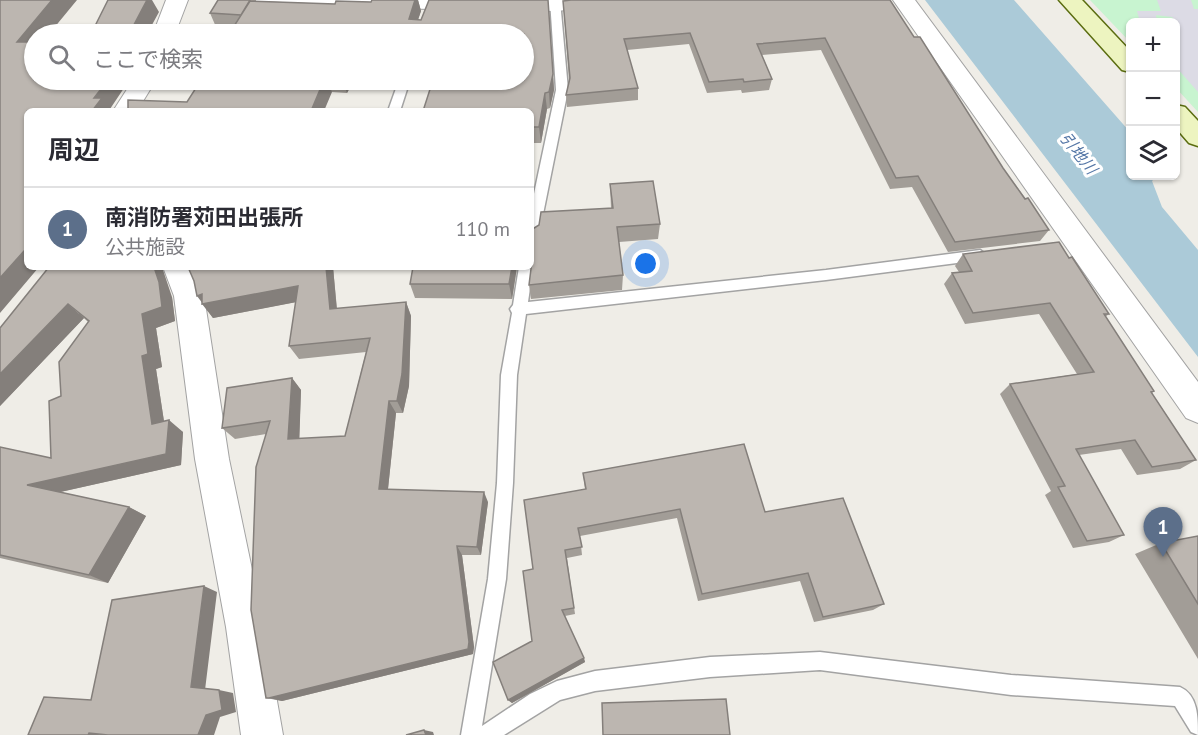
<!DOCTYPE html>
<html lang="ja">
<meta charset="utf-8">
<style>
:root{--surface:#fff;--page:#f2f2f3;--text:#2b2b33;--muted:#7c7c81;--line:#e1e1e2;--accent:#bb2213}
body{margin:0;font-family:"PT Sans","Noto Sans JP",sans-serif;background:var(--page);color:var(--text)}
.controls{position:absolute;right:18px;top:18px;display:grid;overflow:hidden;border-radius:9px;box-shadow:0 2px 4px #0004}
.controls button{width:54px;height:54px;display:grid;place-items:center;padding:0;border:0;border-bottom:2px solid var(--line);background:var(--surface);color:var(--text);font:30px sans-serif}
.you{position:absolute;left:646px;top:264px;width:21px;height:21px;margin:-15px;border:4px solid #fff;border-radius:50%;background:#1a73e8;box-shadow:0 0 0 9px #1a73e833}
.badge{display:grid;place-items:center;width:39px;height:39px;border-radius:50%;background:var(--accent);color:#fff;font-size:20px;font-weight:700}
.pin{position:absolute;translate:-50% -50px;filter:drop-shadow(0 2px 3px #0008)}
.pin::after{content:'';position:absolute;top:32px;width:21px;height:18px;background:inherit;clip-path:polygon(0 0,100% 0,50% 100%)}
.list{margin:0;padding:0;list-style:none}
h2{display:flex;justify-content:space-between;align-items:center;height:78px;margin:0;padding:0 24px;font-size:26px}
h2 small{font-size:20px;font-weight:400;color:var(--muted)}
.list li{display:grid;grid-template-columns:39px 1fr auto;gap:18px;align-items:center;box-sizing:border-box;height:84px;padding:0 24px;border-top:2px solid var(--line)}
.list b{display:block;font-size:22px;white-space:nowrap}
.list p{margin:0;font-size:20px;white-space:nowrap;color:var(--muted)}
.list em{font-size:20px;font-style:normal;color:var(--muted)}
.icon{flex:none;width:33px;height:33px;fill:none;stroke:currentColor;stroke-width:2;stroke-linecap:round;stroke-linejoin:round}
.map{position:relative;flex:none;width:1198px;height:735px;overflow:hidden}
.search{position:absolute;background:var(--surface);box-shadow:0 2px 4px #0004;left:24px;top:24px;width:510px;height:66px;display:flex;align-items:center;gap:15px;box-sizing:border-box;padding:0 21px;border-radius:33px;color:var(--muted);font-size:22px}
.panel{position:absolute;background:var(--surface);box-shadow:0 2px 4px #0004;left:24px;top:108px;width:510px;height:162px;border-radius:9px}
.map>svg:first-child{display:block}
.park{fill:#c8f4d0}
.plaza{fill:#dcdbe5}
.water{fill:#abcad8}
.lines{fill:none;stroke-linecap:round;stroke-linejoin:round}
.lane-casing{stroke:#a3a3a3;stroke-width:3}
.street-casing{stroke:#a3a3a3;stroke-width:2}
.secondary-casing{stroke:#5b6d10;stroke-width:3}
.lane{fill:#fff;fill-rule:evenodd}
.street{fill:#fff;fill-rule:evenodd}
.secondary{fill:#edf4c0;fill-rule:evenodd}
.wall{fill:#a29d97}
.shaded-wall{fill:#847f7b}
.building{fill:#bcb6b0;stroke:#847f7b;stroke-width:1.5}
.labels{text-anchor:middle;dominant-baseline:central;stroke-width:6;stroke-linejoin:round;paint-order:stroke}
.water-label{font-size:16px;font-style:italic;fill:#5476a6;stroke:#fff}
</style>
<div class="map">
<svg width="1198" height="735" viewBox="0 0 1198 735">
<rect width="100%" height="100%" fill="#efede7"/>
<path class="park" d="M 1090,0 L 1198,0 L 1198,112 L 1176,88 L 1176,22 L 1130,22 L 1130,42 Z"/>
<path class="plaza" d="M 1157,0 L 1191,0 L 1194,9 L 1198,9 L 1198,92 L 1176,67 L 1176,22 L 1172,17 L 1156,15 L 1157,22 L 1140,22 L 1137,11 L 1161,11 Z"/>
<path class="water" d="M 925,0 L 1014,0 L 1130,132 L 1130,176 L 1157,176 L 1152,181 L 1162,207 L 1198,250 L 1198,357 Z"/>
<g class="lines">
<g class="lane-casing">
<path id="lane" d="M 550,0 L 560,0 L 568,90 L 538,239 L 531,244 L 531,208 L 556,90 Z
M 399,80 L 410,80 L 400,111 L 388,111 Z
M 980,250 L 987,255 L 980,260 L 826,280 L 526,314 L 517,375 L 513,483 L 506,579 L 482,726 L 530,694 L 557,681 L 595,671 L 710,657 L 820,652 L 1011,675 L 1180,687 C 1198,695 1198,717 1198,735 L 1191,732 L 1175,706 L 1011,695 L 820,670 L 710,677 L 595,691 L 560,700 L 504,735 L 461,735 L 488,579 L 497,483 L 501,375 L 512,313 L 510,309 L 513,305 L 519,267 L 531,267 L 531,264 L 533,267 L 528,302 L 826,270 Z"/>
</g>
<g class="street-casing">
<path id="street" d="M 166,0 L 188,0 L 175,34 L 153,34 Z
M 242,0 L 620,0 L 616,4 L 609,6 L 556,11 L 253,6 L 246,4 Z
M 893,0 L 915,0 L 1198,382 L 1198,423 L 1186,418 Z
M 133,80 L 156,80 L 137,111 L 113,111 Z
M 163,267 L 191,267 L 204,296 L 229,459 L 264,627 L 283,735 L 241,735 L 226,627 L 195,459 L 174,296 Z"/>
</g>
<g class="secondary-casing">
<path id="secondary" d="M 1059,0 L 1082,0 L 1130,51 L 1130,72 L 1122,70 Z
M 1176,105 L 1185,107 L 1198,121 L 1198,146 L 1189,143 L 1176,128 Z"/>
</g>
<use href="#lane" class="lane"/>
<use href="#street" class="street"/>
<use href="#secondary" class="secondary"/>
</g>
<path class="wall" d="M 218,0 L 256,0 L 256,1 L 335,4 L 336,1 L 371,2 L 372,0 L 418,0 L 421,11 L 418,20 L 421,20 L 429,0 L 548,0 L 554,90 L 550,108 L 547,109 L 541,143 L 533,143 L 531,153 L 531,111 L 423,111 L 433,80 L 524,80 L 524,34 L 229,34 L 233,28 L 216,27 L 210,13 Z
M 563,1 L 914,37 L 1003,168 L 1049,230 L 1040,241 L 948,252 L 912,187 L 890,189 L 821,50 L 762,55 L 772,79 L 769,90 L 742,93 L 741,90 L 707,93 L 689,44 L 627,50 L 638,88 L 638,100 L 567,107 L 566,95 L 569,80 Z
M 201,80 L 354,80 L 347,93 L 332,92 L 187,102 Z
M 610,184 L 660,224 L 658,239 L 619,242 L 623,275 L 622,290 L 531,299 L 529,285 L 532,263 L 531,262 L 531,230 L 611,208 Z
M 963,254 L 1069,258 L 1109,314 L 1105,317 L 1154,391 L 1152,393 L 1196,460 L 1180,469 L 1137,475 L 1121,449 L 1079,455 L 1124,535 L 1109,542 L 1073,548 L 1045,495 L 1051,491 L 1000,394 L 1010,384 L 1077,374 L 1039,314 L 965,324 L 944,284 L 952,273 L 959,272 L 955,266 Z
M 188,267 L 333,267 L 337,309 L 406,302 L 411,316 L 409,386 L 403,413 L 396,413 L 388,489 L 488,502 L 481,555 L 462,555 L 474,647 L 473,654 L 282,701 L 266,698 L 266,434 L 235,439 L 222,428 L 292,378 L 301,390 L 299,439 L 345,436 L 366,352 L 299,359 L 289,346 L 296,302 L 213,318 L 202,302 L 194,281 Z
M 517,267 L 512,299 L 415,298 L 410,284 Z
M 172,297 L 175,321 L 156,328 L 162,367 L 156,369 L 164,421 L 183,432 L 181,465 L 60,492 L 129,507 L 146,516 L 108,583 L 0,558 L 0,447 L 51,458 L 61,396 L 88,322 L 84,318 L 0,406 L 0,328 Z
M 583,473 L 765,512 L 884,604 L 873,610 L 814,622 L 800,581 L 698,601 L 677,518 L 580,536 L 582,555 L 567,558 L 575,614 L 565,616 L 585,662 L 512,703 L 508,700 L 532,641 L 533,569 L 585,489 Z
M 1198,536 L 1198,659 L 1135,554 L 1161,543 Z"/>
<path class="shaded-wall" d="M 52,0 L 77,0 L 49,34 L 34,34 L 34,53 L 17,42 Z
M 147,0 L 152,0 L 159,12 L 147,34 L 129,34 Z
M 415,0 L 418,0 L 421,11 L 413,34 L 409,19 Z
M 553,74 L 554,90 L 550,108 L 549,92 Z
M 108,80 L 124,80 L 123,81 L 126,85 L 110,109 L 111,111 L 92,111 L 94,98 Z
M 324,80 L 327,80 L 332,92 L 324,111 L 311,111 Z
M 342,80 L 354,80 L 347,93 Z
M 545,93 L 547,109 L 541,143 L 539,127 Z
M 531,127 L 533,143 L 531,153 Z
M 24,251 L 27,254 L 27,267 L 39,267 L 0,313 L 0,278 Z
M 154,267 L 162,267 L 172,297 L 175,321 L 156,328 L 162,367 L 156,369 L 166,435 L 152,424 L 142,356 L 142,314 Z
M 326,267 L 333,267 L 338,323 L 330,309 Z
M 512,267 L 517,267 L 512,299 L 509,284 Z
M 298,286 L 307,300 L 213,318 L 202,304 L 203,304 L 197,296 L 202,294 Z
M 406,302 L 411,316 L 409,386 L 403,413 L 397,401 Z
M 68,304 L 84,318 L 0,406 L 0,374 Z
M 292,378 L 301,390 L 299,450 L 288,439 Z
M 389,401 L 396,413 L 387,498 L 379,489 Z
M 169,420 L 183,432 L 181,465 L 47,495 L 27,485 Z
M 484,492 L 488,502 L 481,555 L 477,547 Z
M 129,507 L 146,516 L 108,583 L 89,575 Z
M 457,546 L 462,555 L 474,647 L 473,654 L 282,701 L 269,698 Z
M 204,586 L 217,592 L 205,690 L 191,687 Z
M 584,658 L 585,662 L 512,703 L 508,700 Z
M 219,690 L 233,693 L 236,712 L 220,717 L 214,735 L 198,735 L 206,715 Z
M 424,730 L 433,732 L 434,735 L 426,735 Z
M 89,733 L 107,735 L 88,735 Z"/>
<path class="building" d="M 0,0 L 52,0 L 17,42 L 34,42 L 34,80 L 108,80 L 94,98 L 102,98 L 92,111 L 27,111 L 27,251 L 24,251 L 0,278 Z
M 108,0 L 147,0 L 129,34 L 91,34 Z
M 218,0 L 250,0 L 241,15 L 210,13 Z
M 372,0 L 415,0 L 409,19 L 421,20 L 429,0 L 548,0 L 553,74 L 549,92 L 545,93 L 539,127 L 531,127 L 531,128 L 531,111 L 423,111 L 433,80 L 524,80 L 524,34 L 229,34 L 250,1 L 335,4 L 336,1 L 371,2 Z
M 571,0 L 890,0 L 914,37 L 920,37 L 1003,168 L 1025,199 L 1028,198 L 1049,230 L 955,242 L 918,176 L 896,178 L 825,38 L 757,44 L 772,79 L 744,82 L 743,79 L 709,82 L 690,33 L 624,39 L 638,88 L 566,95 L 570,78 L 563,1 Z
M 201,80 L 324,80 L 311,111 L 128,111 L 128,100 L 187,102 Z
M 653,181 L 660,224 L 617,227 L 623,275 L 529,285 L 533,253 L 531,249 L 531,230 L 539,225 L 541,212 L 613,208 L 610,184 Z
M 1059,242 L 1069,258 L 1072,257 L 1109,314 L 1104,314 L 1154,391 L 1151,392 L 1196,460 L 1152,467 L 1135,440 L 1076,449 L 1124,535 L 1087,541 L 1058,487 L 1065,486 L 1010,384 L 1094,372 L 1050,303 L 973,313 L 952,273 L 972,271 L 963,254 Z
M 49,267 L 154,267 L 159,282 L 162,307 L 142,314 L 148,354 L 142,356 L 152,424 L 169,420 L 166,454 L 27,485 L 129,507 L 89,575 L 0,555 L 0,447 L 51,458 L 49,401 L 61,396 L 59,362 L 89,321 L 68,304 L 0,374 L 0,328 Z
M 188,267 L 326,267 L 330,309 L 406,302 L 402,374 L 397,401 L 389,401 L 379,489 L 484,492 L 477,547 L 457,546 L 469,642 L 468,649 L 269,698 L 266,698 L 251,610 L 256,467 L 270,421 L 222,428 L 227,388 L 292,378 L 288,439 L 345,436 L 370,338 L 289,346 L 298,286 L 202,304 L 202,294 L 197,296 L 194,281 Z
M 413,267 L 512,267 L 509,284 L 410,284 Z
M 744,444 L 765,512 L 843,498 L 884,604 L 823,617 L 808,573 L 702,594 L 680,509 L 578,528 L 582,547 L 565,550 L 574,608 L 562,610 L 584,658 L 508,700 L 493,662 L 532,641 L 523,571 L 533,569 L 524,500 L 586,489 L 583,473 Z
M 1198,536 L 1198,604 L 1161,543 Z
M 204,586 L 191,687 L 219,690 L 222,710 L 206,715 L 198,735 L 108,735 L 89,733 L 88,735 L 28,735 L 44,697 L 91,700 L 112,600 Z
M 726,699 L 730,735 L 603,735 L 602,703 Z
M 424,730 L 426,735 L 406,735 Z"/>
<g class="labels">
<g class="water-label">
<text transform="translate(1079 153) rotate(51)">引地川</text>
</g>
</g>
</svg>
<div class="controls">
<button>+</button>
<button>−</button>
<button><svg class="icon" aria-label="layers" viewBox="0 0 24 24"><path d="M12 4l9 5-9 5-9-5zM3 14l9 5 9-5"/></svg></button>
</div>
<div class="you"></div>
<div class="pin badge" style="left:1163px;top:557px;background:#5c6f8a">1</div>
<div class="search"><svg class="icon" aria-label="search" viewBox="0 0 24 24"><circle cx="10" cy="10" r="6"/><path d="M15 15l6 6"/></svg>ここで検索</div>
<section class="panel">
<h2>周辺<small></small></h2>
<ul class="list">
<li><span class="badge" style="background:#5c6f8a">1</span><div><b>南消防署苅田出張所</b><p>公共施設</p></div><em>110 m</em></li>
</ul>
</section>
</div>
